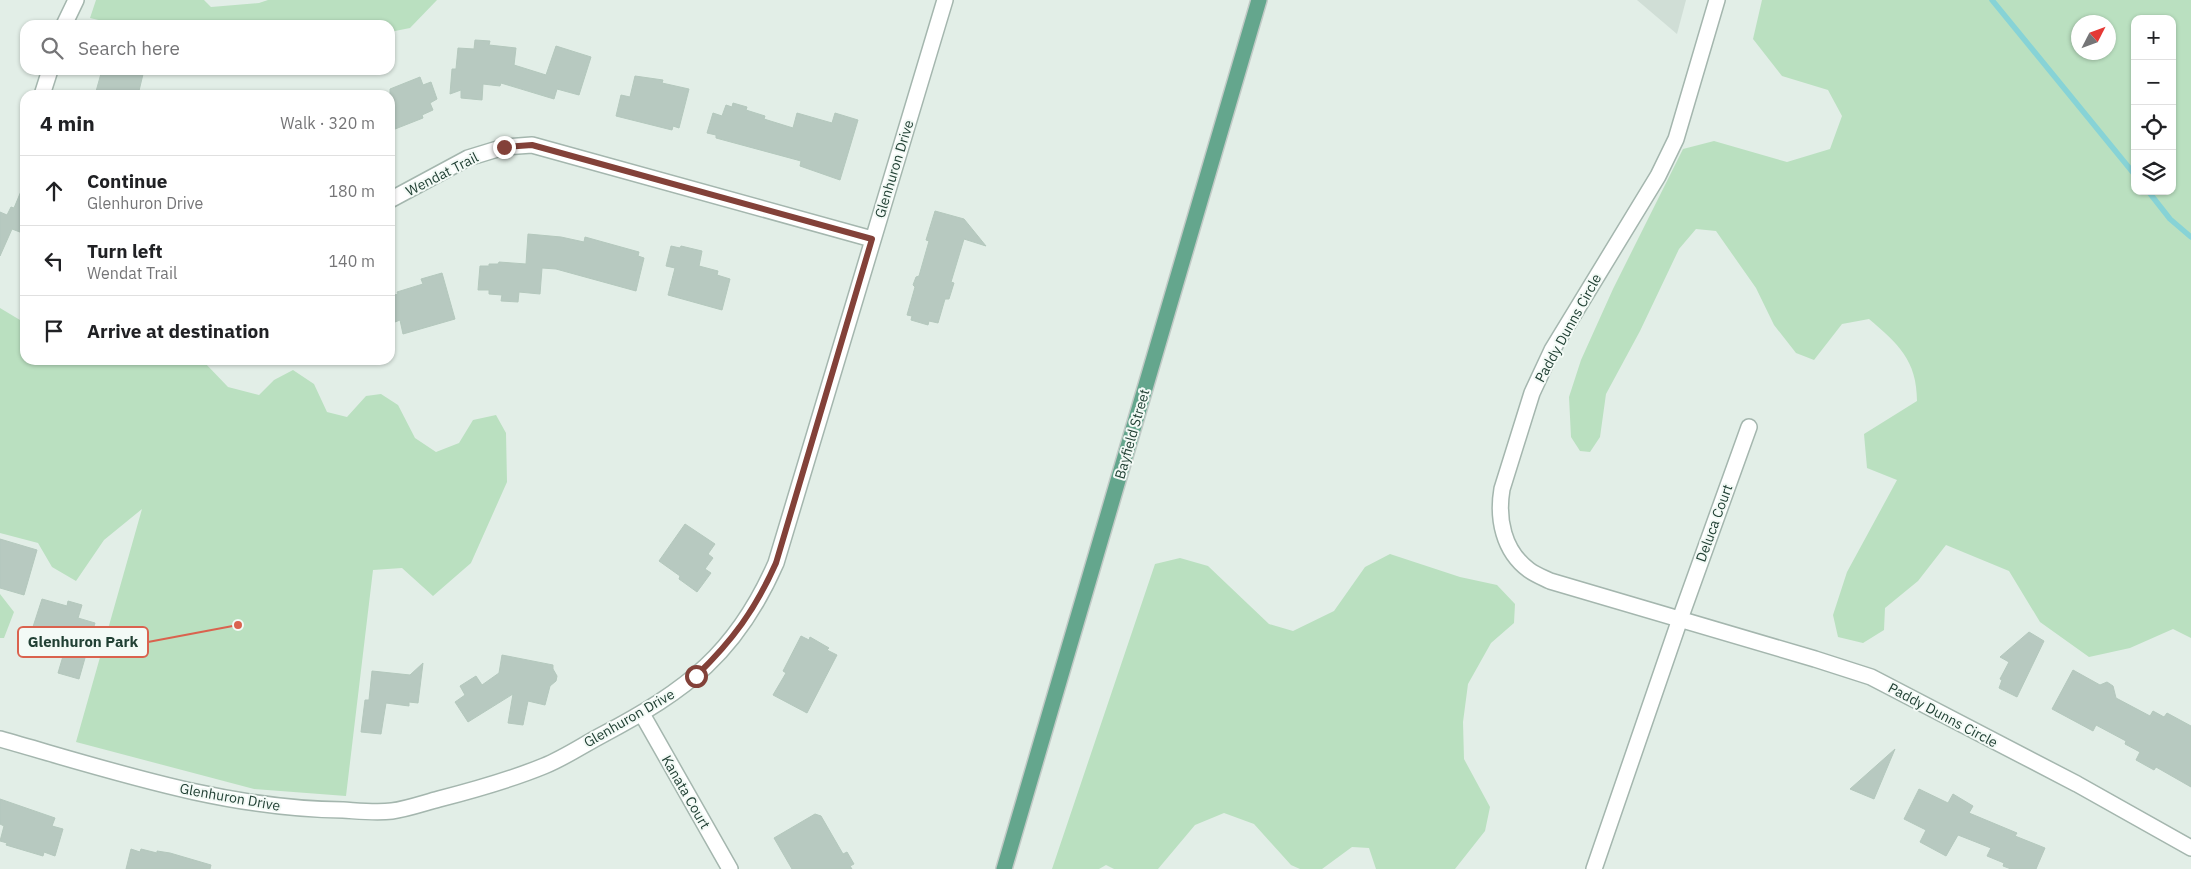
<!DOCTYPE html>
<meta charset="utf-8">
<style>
:root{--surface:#fff;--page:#f2f2f2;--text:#202124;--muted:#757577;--line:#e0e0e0}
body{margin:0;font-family:"IBM Plex Sans",sans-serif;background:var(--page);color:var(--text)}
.controls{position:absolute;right:15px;top:15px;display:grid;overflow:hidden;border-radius:10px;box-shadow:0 1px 4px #0004}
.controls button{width:45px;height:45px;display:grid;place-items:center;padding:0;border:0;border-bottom:1px solid var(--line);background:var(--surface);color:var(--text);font:25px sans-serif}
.compass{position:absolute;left:2071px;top:15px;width:45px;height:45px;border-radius:50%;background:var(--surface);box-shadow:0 1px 4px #0004;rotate:48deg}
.stop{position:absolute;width:15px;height:15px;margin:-11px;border:4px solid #834139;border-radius:50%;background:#fff}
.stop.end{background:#834139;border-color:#fff;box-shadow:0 1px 5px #0008}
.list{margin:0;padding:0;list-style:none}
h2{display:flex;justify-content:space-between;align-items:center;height:65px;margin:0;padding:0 20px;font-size:21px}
h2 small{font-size:16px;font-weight:400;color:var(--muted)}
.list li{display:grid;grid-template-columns:32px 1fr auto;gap:15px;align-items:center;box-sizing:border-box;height:70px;padding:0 20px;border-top:1px solid var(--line)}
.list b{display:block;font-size:19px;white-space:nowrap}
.list p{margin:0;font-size:16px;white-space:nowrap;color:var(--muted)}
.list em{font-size:16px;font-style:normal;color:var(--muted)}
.icon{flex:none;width:28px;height:28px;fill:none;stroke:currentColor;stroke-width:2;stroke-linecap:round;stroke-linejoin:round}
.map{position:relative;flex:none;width:2191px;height:869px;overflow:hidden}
.search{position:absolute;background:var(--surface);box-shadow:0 1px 4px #0004;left:20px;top:20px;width:375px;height:55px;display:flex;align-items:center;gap:12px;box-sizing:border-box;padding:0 18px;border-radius:15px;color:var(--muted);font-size:19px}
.panel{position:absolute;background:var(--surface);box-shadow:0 1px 4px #0004;left:20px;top:90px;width:375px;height:275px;border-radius:15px}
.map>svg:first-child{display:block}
.built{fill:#d0ded6}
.green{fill:#bae0c0;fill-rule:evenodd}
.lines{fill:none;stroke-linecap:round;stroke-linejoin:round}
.stream{stroke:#87d3d6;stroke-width:5.5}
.building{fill:#b7c9c0;stroke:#b4c8bd}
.minor-casing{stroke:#a4b6ae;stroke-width:18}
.major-casing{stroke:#c1cac6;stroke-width:18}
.minor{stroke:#fff;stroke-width:15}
.major{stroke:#64a68d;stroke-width:15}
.route{stroke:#834139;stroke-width:6}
.labels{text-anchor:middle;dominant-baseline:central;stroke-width:4;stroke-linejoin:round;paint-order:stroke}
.street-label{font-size:14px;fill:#214034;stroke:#f3faf6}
.leader{fill:none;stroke:#da624e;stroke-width:2}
.callout-dot{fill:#da624e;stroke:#f3faf6;stroke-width:2}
.callout{fill:#f3faf6;stroke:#da624e;stroke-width:2}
.callout-label{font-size:15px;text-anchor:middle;font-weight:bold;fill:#214034}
</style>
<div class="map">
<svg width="2191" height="869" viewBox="0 0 2191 869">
<rect width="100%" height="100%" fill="#e2eee7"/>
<path class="built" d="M 1637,0 L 1686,0 L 1677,34 Z"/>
<path class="green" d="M 96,0 L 204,0 L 211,7 L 259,3 L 268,0 L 437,0 L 410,28 L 390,32 L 390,25 L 120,25 L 90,18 Z
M 1762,0 L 2191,0 L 2191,638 L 2173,629 L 2130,648 L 2089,657 L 2040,622 L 2009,571 L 1946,545 L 1918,581 L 1885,608 L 1884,630 L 1863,643 L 1838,637 L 1833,615 L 1847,572 L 1897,480 L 1867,468 L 1864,434 L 1917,401 C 1917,360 1898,344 1869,319 L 1842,324 L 1814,360 L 1796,353 L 1774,325 L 1756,288 L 1716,231 L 1696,229 L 1679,249 L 1640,331 L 1606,394 L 1600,437 L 1590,452 L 1580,451 L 1571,437 L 1569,397 L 1581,360 L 1613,289 L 1683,149 L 1714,141 L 1787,162 L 1830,149 L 1842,116 L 1828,90 L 1782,76 L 1753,39 ZM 2135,19 L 2172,19 L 2172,191 L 2135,191 ZM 2078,22 L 2108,22 L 2108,52 L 2078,52 Z
M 0,308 L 25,323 L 25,360 L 200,360 L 205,363 L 228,387 L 259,395 L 274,380 L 293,370 L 314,384 L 327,412 L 347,417 L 366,396 L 381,394 L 398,405 L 415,438 L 436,452 L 459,443 L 473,420 L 496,415 L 506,433 L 507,482 L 471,563 L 433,596 L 402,568 L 373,570 L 346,796 L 254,789 L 76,742 L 142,509 L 104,540 L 76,581 L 52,567 L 38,543 L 0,533 Z
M 1390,554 L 1460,577 L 1497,585 L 1515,604 L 1514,623 L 1491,643 L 1468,684 L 1463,722 L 1464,759 L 1490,807 L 1485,831 L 1455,869 L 1376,869 L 1369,848 L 1352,847 L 1322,869 L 1300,869 L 1291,865 L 1254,824 L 1224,813 L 1195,825 L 1158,869 L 1114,869 L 1106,865 L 1099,869 L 1052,869 L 1155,564 L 1180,558 L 1208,566 L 1269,624 L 1293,631 L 1334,611 L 1365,567 Z
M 0,594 L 14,612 L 4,638 L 0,638 Z"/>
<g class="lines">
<path class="stream" d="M 1992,0 L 2135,175
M 2148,191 L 2170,219 L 2191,237"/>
</g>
<path class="building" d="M 475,40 L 490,41 L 489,45 L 516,48 L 514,65 L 546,75 L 556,46 L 591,57 L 579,95 L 557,89 L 554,99 L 501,83 L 500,86 L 483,84 L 482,100 L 461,98 L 461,90 L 450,94 L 452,69 L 456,69 L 458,48 L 474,49 Z
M 102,70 L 144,70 L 138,95 L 95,95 Z
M 635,76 L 663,80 L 662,83 L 689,89 L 679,128 L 673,126 L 672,130 L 616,116 L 621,95 L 630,97 Z
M 420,77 L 423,85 L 431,82 L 437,99 L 430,103 L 433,110 L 422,115 L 423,118 L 390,131 L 390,89 Z
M 733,103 L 747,107 L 746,110 L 765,116 L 764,119 L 793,128 L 797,113 L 832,123 L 835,113 L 858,120 L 840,180 L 800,166 L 801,161 L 716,138 L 716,135 L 707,133 L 713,113 L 722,116 L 726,105 L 732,107 Z
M 24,184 L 25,234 L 12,229 L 0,256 L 0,212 L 7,215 L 11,207 L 14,208 Z
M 935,211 L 964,219 L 986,246 L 964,239 L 951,282 L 954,283 L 949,299 L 945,299 L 938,323 L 929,321 L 928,325 L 911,320 L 912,316 L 907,315 L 915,287 L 913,285 L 916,277 L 919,276 L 929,241 L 926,240 Z
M 528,234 L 561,237 L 584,242 L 585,237 L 639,252 L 638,256 L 644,258 L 636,291 L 556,269 L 542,268 L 540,294 L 519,292 L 518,302 L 501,301 L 502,295 L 489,294 L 489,290 L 478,290 L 480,266 L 489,266 L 489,264 L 498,264 L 499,262 L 526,264 Z
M 671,246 L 680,248 L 681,246 L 702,251 L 699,266 L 718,271 L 717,275 L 730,279 L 722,310 L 668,295 L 675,268 L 666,266 Z
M 442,273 L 455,319 L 403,334 L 400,320 L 395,322 L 390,304 L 393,303 L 391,296 L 398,294 L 397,292 L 423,284 L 421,279 Z
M 685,524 L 715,544 L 708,554 L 713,558 L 705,569 L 711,573 L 697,592 L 679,579 L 680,576 L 659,561 Z
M 0,539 L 37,550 L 24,595 L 0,588 Z
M 42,599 L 67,606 L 68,601 L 82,605 L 78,618 L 95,623 L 79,679 L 58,673 L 66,646 L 31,633 Z
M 2029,632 L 2044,641 L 2017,697 L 1999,688 L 2002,680 L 2000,679 L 2009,662 L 2000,657 Z
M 801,636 L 809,640 L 810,637 L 829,648 L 827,650 L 837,655 L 807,713 L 773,695 L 786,673 L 783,671 Z
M 502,655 L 553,665 L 553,669 L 557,676 L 556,681 L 550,686 L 545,705 L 528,701 L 523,725 L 508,723 L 513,694 L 468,722 L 455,702 L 465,695 L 460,686 L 476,676 L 482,685 L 499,673 Z
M 423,663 L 418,703 L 409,702 L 409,706 L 386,703 L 381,734 L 361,732 L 365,700 L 369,700 L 372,671 L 410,675 Z
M 2073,670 L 2100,685 L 2107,682 L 2113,686 L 2116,698 L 2150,716 L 2153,711 L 2164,717 L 2167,713 L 2191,726 L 2191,787 L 2156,767 L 2154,770 L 2136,760 L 2140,752 L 2125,744 L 2126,741 L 2096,725 L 2093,731 L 2052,709 Z
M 1895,749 L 1874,799 L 1850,789 Z
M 1919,789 L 1948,803 L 1953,794 L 1973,806 L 1969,813 L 2017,833 L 2015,836 L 2045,848 L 2036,869 L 2011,869 L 2003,866 L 2004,863 L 1987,856 L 1991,848 L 1958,835 L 1946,856 L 1920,842 L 1926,830 L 1904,819 Z
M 0,799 L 55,818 L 52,826 L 63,829 L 55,856 L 44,852 L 43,856 L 6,845 L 7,843 L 0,841 L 4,826 L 0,824 Z
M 815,814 L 821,816 L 843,854 L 847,852 L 854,864 L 850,866 L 852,869 L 792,869 L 774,838 Z
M 131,849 L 140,852 L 141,849 L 157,853 L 157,851 L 170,853 L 211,865 L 210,869 L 126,869 Z"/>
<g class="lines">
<g class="minor-casing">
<path id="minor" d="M 1717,0 L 1676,139 L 1658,176 L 1552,350 L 1532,393 L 1502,489 C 1497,518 1503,551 1529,570 C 1536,575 1544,578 1550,581 L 1815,659 L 1871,677 L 2077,784 L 2191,848
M 64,25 L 76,0
M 42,95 L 50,70
M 390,200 L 468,158 L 504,147 L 532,145 L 872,239
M 642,714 L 730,869
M 0,739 C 113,771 225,809 343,810 C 359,811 376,813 392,811 C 407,809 424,803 439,799 C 474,790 510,780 544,766 C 564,758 583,745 602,735 C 687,690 736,654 776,563 L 945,0
M 1594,869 L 1680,619 L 1749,427"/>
</g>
<g class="major-casing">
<path id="major" d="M 1004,869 L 1259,0"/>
</g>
<use href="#minor" class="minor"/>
<use href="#major" class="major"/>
</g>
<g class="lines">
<path class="route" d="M 504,147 L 532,145 L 872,239 L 776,563 C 755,610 733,640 696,676"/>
</g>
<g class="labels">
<g class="street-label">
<text transform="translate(894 169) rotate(-73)">Glenhuron Drive</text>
<text transform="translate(442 174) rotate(-27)">Wendat Trail</text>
<text transform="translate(1568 328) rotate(-61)">Paddy Dunns Circle</text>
<text transform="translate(1132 434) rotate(-74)">Bayfield Street</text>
<text transform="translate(1714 523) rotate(-70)">Deluca Court</text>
<text transform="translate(1943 715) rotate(28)">Paddy Dunns Circle</text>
<text transform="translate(629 718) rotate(-30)">Glenhuron Drive</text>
<text transform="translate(686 792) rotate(60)">Kanata Court</text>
<text transform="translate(230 797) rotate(10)">Glenhuron Drive</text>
</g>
</g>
<path class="leader" d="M238 625L148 642"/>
<circle class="callout-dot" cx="238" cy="625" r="5"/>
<rect class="callout" x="18" y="627" width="130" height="30" rx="5"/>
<g class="callout-label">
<text x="83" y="647">Glenhuron Park</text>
</g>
</svg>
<div class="controls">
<button>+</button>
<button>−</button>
<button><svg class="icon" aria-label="locate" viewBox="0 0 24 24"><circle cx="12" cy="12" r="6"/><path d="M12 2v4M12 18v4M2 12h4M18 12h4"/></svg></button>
<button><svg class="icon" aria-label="layers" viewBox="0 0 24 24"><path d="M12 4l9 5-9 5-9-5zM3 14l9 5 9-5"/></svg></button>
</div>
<svg class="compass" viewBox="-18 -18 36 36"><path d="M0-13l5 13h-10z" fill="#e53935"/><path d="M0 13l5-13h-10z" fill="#757577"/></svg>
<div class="stop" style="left:696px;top:676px"></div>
<div class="stop end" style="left:504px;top:147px"></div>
<div class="search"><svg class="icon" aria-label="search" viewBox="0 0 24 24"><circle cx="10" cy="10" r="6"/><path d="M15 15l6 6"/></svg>Search here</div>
<section class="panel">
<h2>4 min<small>Walk · 320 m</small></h2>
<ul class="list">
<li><svg class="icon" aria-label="ahead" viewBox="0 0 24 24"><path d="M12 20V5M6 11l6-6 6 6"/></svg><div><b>Continue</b><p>Glenhuron Drive</p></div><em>180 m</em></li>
<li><svg class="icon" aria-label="left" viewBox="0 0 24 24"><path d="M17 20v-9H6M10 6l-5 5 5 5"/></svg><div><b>Turn left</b><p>Wendat Trail</p></div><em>140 m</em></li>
<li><svg class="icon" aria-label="arrive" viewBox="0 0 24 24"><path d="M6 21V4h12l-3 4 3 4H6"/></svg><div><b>Arrive at destination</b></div></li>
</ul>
</section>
</div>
